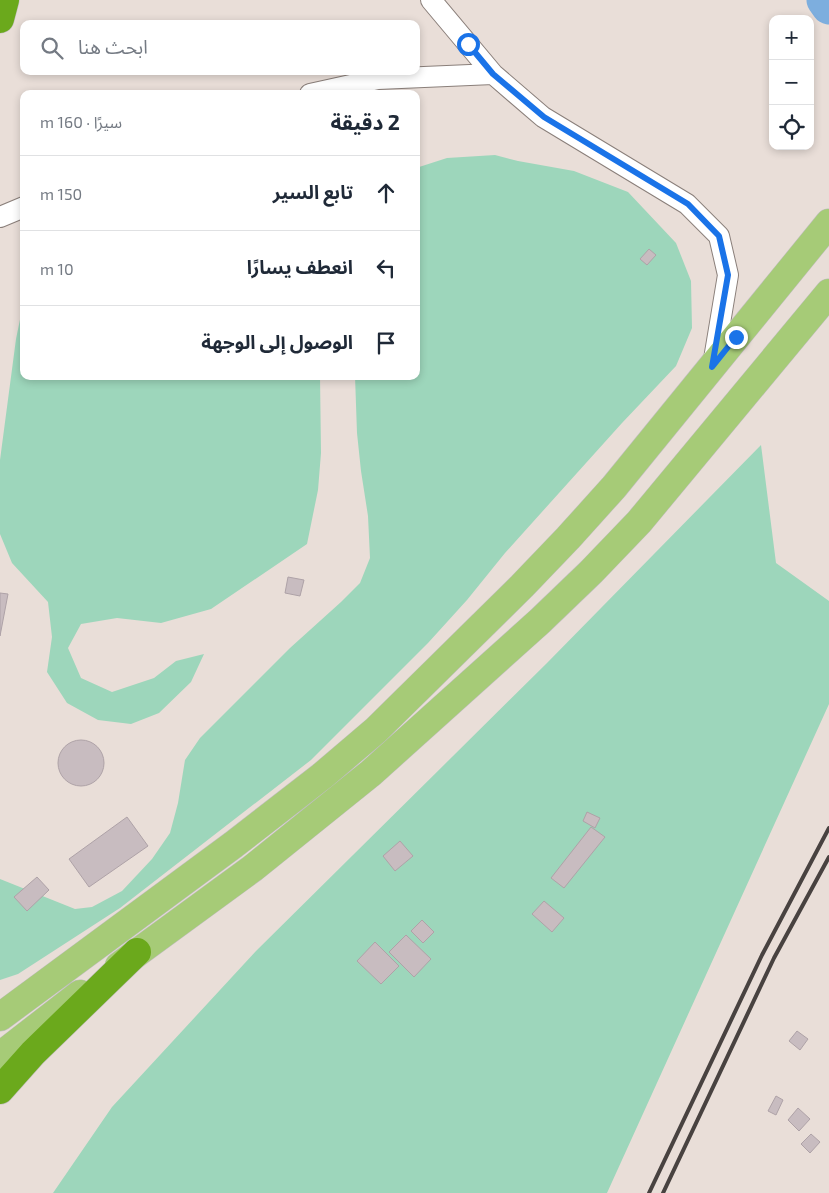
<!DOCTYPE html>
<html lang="ar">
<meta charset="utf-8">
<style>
:root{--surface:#fff;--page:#f2f2f3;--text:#1f2937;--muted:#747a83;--line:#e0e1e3}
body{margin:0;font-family:"Exo 2","Noto Sans Arabic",sans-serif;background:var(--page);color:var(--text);direction:rtl}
.controls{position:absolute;right:15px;top:15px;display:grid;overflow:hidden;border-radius:10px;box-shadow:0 2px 8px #0003}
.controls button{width:45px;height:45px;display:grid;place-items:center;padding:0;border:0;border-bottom:1px solid var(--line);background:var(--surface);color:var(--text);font:25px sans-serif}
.stop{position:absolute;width:15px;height:15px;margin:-11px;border:4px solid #1a73e8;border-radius:50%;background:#fff}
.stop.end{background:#1a73e8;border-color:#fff;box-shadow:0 1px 5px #0008}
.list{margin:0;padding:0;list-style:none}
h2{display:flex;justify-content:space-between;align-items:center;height:65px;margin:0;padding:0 20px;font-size:21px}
h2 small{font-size:16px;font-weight:400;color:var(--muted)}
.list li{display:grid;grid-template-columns:32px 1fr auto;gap:15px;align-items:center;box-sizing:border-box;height:75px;padding:0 20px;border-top:1px solid var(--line)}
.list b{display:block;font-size:19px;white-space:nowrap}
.list em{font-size:16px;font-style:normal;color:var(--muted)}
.icon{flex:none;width:28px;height:28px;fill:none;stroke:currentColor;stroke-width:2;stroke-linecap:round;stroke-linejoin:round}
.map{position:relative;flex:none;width:829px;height:1193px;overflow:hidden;direction:ltr}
.search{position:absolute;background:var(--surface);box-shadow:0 2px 8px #0003;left:20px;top:20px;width:400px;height:55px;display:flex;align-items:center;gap:12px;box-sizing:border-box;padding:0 18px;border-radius:10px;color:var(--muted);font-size:19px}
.panel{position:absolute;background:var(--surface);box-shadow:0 2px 8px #0003;left:20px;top:90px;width:400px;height:290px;border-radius:10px;direction:rtl}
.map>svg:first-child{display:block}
.green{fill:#9dd6bb}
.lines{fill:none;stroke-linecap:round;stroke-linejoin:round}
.river{stroke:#7daede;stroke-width:35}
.building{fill:#c8bcc0;stroke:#aea2a7}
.minor-casing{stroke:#8a7f7a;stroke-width:22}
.primary-casing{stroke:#bfbebe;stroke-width:29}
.motorway-casing{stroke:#bfbebe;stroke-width:29}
.minor{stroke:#fff;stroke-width:20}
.primary{stroke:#a6cb77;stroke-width:28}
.motorway{stroke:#6ba91c;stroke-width:28}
.rail{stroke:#484240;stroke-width:4}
.route{stroke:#1a73e8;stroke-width:6}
</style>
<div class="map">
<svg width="829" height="1193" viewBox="0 0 829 1193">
<rect width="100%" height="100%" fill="#e9ded8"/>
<path class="green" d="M 495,155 L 518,161 L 574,171 L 628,192 L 676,243 L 691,281 L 692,328 L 676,366 L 622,423 L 505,553 L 467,600 L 428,643 L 311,760 L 120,908 L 18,974 L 0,980 L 0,879 L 75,909 L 92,907 L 122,891 L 152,859 L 170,833 L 178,803 L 185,760 L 200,738 L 290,648 L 341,602 L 360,583 L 370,558 L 368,516 L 361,471 L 357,433 L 355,376 L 416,376 L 416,168 L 447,158 Z
M 24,300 L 24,376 L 320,376 L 321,453 L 318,490 L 307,544 L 211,609 L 161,623 L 117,618 L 81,624 L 68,648 L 81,678 L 112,692 L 154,678 L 176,661 L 204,654 L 191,682 L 159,713 L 131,724 L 98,720 L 67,703 L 47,672 L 52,637 L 48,602 L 12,563 L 0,534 L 0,460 L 16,339 Z
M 761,445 L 776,563 L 829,601 L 829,704 L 607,1193 L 53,1193 L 112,1107 L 256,951 L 547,663 Z"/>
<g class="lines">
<path class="river" d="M 824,0 L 829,7"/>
</g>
<path class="building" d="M 649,249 L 656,255 L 647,265 L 640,259 Z
M 288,577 L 304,580 L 300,596 L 285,593 Z
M 0,593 L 8,594 L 0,636 Z
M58 763a23 23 0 1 1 46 0a23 23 0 1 1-46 0Z
M 587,812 L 600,818 L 595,828 L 583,821 Z
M 127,817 L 148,846 L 89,887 L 69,859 Z
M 591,827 L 605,837 L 564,888 L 551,878 Z
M 400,841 L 413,856 L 395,871 L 383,856 Z
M 37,877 L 49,890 L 27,911 L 14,897 Z
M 544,901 L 564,918 L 552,932 L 532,914 Z
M 422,920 L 434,932 L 423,943 L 411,931 Z
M 406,935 L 431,959 L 414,977 L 389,952 Z
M 375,942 L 399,966 L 381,984 L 357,961 Z
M 797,1031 L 808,1039 L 800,1050 L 789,1041 Z
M 776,1096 L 783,1100 L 776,1115 L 768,1111 Z
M 798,1108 L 810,1119 L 799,1131 L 788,1120 Z
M 811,1134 L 820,1142 L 810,1153 L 801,1144 Z"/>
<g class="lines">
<g class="minor-casing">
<path id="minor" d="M 431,0 L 493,74 L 543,117 L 687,204 L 719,236 L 728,275 L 713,365
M 310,94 L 378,79 L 493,74
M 0,217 L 24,207"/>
</g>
<g class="primary-casing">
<path id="primary" d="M 119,966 L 253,868 L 371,773 L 540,621 L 591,572 L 639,522 L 829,293
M 0,1017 L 233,845 L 322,776 L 376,730 L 522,586 L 568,538 L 614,487 L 829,223
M 0,1056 L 80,994"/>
</g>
<g class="motorway-casing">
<path id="motorway" d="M 0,19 L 5,0
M 0,1090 L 33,1053 L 137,952"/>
</g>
<use href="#minor" class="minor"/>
<use href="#primary" class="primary"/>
<use href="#motorway" class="motorway"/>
<path class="rail" d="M 649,1193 L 762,955 L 829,828
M 663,1193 L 774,958 L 829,857"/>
</g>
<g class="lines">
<path class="route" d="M 468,44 L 493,74 L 544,117 L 688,204 L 719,236 L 728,275 L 712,367 L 736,337"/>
</g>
</svg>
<div class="controls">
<button>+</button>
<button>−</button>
<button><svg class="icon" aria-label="locate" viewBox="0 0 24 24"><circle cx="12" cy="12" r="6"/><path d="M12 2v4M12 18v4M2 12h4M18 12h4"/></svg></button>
</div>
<div class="stop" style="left:468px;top:44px"></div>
<div class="stop end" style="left:736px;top:337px"></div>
<div class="search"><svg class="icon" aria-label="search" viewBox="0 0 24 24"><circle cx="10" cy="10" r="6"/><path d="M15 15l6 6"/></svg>ابحث هنا</div>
<section class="panel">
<h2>2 دقيقة<small>سيرًا · 160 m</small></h2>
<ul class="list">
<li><svg class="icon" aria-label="ahead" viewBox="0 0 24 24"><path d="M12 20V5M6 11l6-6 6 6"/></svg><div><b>تابع السير</b></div><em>150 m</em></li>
<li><svg class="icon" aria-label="left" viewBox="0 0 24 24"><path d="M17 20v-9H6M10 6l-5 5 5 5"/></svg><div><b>انعطف يسارًا</b></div><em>10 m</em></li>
<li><svg class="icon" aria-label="arrive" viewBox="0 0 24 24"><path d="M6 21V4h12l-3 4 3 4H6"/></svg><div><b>الوصول إلى الوجهة</b></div></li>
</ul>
</section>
</div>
